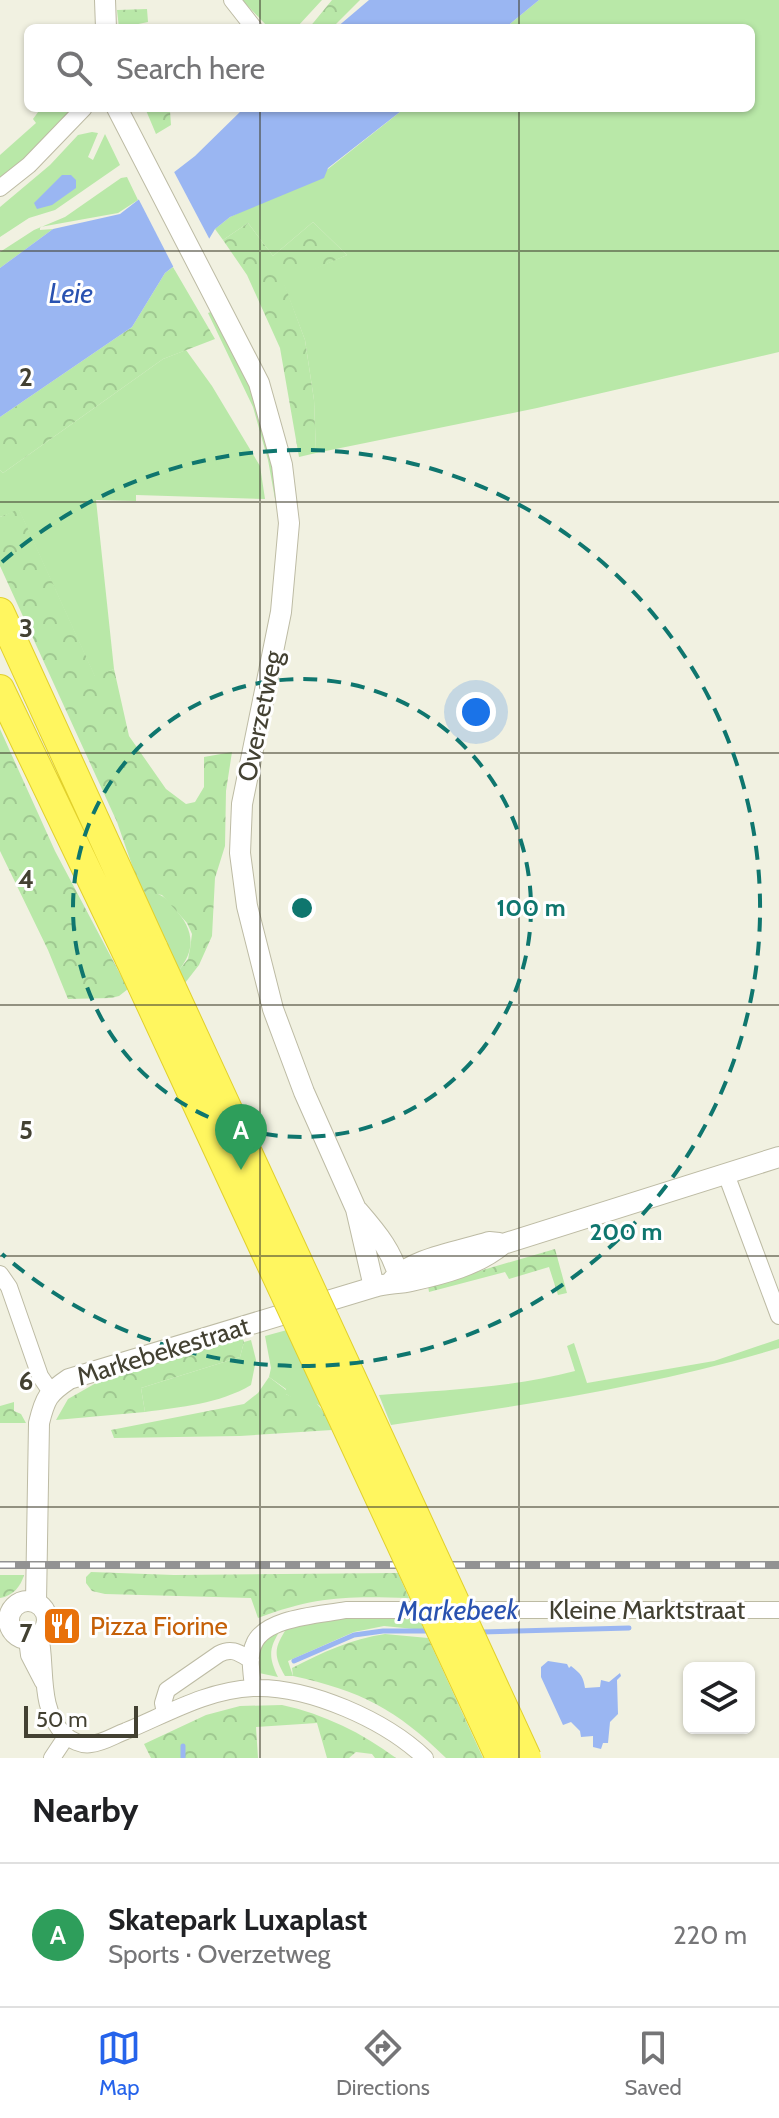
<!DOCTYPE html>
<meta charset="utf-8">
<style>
:root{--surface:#fff;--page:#f2f2f2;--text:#202124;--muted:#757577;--line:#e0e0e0;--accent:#2563eb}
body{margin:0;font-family:Cabin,sans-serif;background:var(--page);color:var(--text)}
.controls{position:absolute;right:24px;bottom:24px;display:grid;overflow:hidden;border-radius:12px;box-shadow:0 2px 6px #0004}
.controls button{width:72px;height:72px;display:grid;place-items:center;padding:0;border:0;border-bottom:2px solid var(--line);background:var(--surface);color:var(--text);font:40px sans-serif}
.scale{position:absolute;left:24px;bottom:20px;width:114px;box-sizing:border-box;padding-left:8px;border:4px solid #434132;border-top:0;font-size:22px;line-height:28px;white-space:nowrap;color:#434132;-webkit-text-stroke:6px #fff;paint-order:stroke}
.you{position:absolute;left:476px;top:712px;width:28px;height:28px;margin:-20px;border:6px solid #fff;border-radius:50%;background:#1a73e8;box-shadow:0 0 0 12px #1a73e833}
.badge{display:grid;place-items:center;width:52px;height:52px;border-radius:50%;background:var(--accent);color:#fff;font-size:26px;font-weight:700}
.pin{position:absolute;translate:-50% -66px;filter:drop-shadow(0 2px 4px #0008)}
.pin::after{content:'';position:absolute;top:42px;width:28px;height:24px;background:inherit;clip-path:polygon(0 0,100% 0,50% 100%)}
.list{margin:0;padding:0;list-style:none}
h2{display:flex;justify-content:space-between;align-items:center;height:104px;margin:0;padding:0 32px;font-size:34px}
h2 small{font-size:26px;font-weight:400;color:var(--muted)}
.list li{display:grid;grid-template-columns:52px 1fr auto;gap:24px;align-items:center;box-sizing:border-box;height:144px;padding:0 32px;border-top:2px solid var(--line)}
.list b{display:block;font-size:30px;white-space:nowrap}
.list p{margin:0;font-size:26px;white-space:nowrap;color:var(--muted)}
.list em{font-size:26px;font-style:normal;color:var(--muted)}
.icon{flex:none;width:44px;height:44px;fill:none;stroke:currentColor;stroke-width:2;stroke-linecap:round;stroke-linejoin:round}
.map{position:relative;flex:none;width:779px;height:1758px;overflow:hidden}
.search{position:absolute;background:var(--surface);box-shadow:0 2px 6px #0004;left:24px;right:24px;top:24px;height:88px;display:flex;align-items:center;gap:20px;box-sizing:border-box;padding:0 28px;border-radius:12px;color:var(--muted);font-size:30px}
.sheet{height:248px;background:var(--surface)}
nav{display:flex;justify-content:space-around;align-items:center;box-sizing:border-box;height:112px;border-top:2px solid var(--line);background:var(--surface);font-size:22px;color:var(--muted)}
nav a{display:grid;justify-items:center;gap:4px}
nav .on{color:var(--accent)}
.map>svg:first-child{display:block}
.grass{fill:#b9e8a8}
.forest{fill:url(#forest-crowns)}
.water{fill:#9ab6f2}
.pier{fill:#f1f1e1}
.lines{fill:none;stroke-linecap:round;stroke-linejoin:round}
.stream{stroke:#9ab6f2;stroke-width:5}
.minor-casing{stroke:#bdbba4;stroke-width:18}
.tertiary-casing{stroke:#bdbba4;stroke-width:22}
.motorway-casing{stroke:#e1d02c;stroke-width:30}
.minor{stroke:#fff;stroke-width:16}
.tertiary{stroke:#fff;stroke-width:20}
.motorway{stroke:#fff65f;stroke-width:28}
.rail-casing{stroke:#929292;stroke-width:8}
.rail{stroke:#fff;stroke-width:5;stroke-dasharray:15;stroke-linecap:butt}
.motorway-bridge-casing{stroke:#e1d02c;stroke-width:30;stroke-linecap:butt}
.motorway-bridge{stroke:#fff65f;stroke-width:28}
.grid{fill:none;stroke:#434132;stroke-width:2;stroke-opacity:0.55}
.ring{fill:none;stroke:#0f766e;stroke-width:4;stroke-dasharray:14 10}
.labels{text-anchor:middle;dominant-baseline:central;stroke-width:6;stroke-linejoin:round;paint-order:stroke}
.street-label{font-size:26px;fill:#434132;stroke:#fff}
.food-label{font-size:26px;fill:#c56008;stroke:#fff;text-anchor:start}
.water-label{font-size:28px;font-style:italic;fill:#2952b0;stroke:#fff}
.grid-label{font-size:26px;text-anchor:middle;font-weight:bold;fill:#434132;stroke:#fff;stroke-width:6;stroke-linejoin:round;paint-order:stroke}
.centre{fill:#0f766e;stroke:#fff;stroke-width:4}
.ring-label{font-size:24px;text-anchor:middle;font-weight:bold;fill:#0f766e;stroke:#fff;stroke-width:6;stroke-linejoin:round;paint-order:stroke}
</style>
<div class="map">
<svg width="779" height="1758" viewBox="0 0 779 1758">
<defs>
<pattern id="forest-crowns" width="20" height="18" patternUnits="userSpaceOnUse" patternTransform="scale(2)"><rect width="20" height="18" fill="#b9e8a8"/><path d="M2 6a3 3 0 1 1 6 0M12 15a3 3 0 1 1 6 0" fill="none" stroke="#a0c891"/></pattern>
</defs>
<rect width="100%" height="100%" fill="#f1f1e1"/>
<path class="grass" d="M 242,0 L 322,0 L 298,26 L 269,28 Z
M 539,0 L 779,0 L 779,352 L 537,408 L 316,453 L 314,400 L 305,340 L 283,282 L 347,255 L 313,222 L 273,256 L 248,223 L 223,240 L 215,229 L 230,217 L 328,169 L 405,108 L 751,108 L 751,28 L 505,28 Z
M 41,108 L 72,108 L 43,142 L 0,181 L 0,155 L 36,123 L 33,119 Z
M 92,132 L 98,133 L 88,157 L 93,160 L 105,134 L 120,165 L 55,210 L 29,218 L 0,237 L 0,207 L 50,165 L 78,135 Z
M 127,177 L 138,200 L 118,213 L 40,227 L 40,230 L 53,229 L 0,268 L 0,252 L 34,230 L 65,217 L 121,178 Z
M 213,311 L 248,379 L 259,407 L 279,499 L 275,499 L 268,460 L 253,407 L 208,313 Z
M 186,350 L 212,386 L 260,466 L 265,499 L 136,495 L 136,501 L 96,500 L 114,669 L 95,677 L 19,510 L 0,517 L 0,470 L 3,473 L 163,359 Z
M 141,891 C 147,892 155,892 160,895 C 165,897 171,903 174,908 C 193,928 197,948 179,970 Z
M 287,1330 L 322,1407 C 309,1398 296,1402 286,1394 L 286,1389 L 269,1377 L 271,1368 L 265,1336 Z
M 779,1339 L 779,1348 C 652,1387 522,1405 391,1425 L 379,1395 C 444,1390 511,1388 575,1371 L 567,1346 L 574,1343 L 587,1383 L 714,1361 Z
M 251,1340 L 256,1360 L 251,1385 C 219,1404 181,1407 145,1412 L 141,1388 L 240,1357 L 244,1342 Z
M 418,1615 L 424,1630 L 384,1626 L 354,1632 L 288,1661 L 293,1676 L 285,1676 C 272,1653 275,1647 288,1626 L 329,1617 Z
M 281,1629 C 269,1648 268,1656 278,1677 L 259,1673 C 258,1646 259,1645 281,1629 Z"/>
<path class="forest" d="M 332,0 L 360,0 L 332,28 L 309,28 Z
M 147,9 L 148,22 L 119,28 L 117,10 Z
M 145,108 L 166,108 L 170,111 L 171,125 L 156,134 Z
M 313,222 L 347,255 L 284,283 L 305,340 L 314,400 L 316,453 L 299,457 L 280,348 L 247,275 L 223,240 L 248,223 L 273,256 Z
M 173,267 L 215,339 L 163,359 L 3,473 L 0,470 L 0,417 L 132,327 L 165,273 Z
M 19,509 L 95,676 L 114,669 L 129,736 L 166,789 L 186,804 L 195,802 L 204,787 L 204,757 L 232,752 L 226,791 L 225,846 L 215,878 L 212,936 L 199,965 L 185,983 L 179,970 L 188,959 L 190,949 L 192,934 L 187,923 L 162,895 L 141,891 L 117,822 L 0,566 L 0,517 Z
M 0,729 L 55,851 L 128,989 L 119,996 L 111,998 L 68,999 L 48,950 L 0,851 Z
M 555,1249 L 567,1293 L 558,1295 L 549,1267 L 509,1279 L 505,1272 L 429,1292 L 428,1286 Z
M 242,1336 L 244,1342 L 240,1357 L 141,1388 L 145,1412 L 56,1420 L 68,1399 L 110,1375 Z
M 269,1377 L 286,1390 L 286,1394 C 294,1399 298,1397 306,1399 C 322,1402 326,1417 332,1430 L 240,1436 L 114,1438 L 111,1430 L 244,1404 L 258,1393 Z
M 14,1402 L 14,1411 L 21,1414 L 26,1423 L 0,1423 L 0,1406 Z
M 91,1572 L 174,1575 L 398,1573 L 409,1598 C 347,1596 316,1596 258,1618 L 251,1598 L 105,1594 L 92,1591 L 86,1583 L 86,1577 Z
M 0,1575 L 24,1575 C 21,1586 13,1596 0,1598 Z
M 385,1634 L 428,1638 L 483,1758 L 446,1758 C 396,1709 361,1691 293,1676 L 292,1668 C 323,1652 351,1639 385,1634 Z
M 282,1705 C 324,1714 362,1733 396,1758 L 375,1758 L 372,1754 L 356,1752 L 349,1758 L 327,1758 L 317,1723 L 256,1727 L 258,1758 L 151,1758 L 144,1744 L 206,1715 L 240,1706 Z"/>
<path class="water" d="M 369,0 L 539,0 L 505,28 L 336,28 Z
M 244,108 L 405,108 L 328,168 L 324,178 L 230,217 L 215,229 L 209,239 L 165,273 L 132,327 L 0,417 L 0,268 L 53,229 L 120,214 L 195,156 Z
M 62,175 L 71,175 L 76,180 L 76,188 L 52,205 L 37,209 L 34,203 Z
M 548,1661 L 567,1664 L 569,1668 L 571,1666 C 581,1674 583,1676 585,1688 L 600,1687 L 601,1680 L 609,1682 L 620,1673 L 621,1676 L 617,1680 L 618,1714 L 610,1722 L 608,1743 L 603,1743 L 601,1749 L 593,1747 L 593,1736 L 581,1737 L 580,1731 L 571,1722 L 563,1725 L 541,1677 L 541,1667 Z"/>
<path class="pier" d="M 172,168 L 211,242 L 175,270 L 137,196 Z"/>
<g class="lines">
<path class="stream" d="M 481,1632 L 629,1628
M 294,1661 L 354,1635 L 383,1631 L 431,1631
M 183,1746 L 183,1758"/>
<g class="minor-casing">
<path id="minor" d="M 232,0 L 254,28
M 0,188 L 29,165 L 84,108
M 726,1174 L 779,1316
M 0,1274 L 9,1287 L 40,1376 L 51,1392
M 40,1635 C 47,1666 38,1709 64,1734 C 70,1740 82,1746 91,1744 C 103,1743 115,1735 126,1731 C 167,1714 207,1690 253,1688 C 309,1686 385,1720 425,1758
M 27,1639 L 29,1655 L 43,1682
M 253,1688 C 252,1674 248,1657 254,1644 C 265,1617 321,1615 346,1610 L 779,1610
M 165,1713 L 163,1703 L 167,1690 L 219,1654 C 232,1647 239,1653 251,1660
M 52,1758 L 66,1737"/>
</g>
<g class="tertiary-casing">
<path id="tertiary" d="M 105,0 L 106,28
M 117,108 L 259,383 L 282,465 L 289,523 L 281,612 L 242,804 L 240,853 L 247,906 L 273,1009 L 304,1092 L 356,1209 L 374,1287
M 358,1211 C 377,1233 394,1253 400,1282
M 391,1282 C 408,1259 461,1251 489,1242 L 499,1243
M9 1620a19 19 0 1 1 38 0a19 19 0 1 1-38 0Z
M 36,1602 L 39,1423 C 45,1398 48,1393 69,1379 L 374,1287 C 386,1283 398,1284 411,1281 C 443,1274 478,1265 503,1244 L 779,1157"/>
</g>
<g class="motorway-casing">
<path id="motorway" d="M 0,612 L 154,949
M 0,689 L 130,960"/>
</g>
<use href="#minor" class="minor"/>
<use href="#tertiary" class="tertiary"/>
<use href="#motorway" class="motorway"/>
<g class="rail-casing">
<path id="rail" d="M 0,1565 L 779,1565"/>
</g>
<use href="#rail" class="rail"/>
<g class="motorway-bridge-casing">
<path id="motorway-bridge" d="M 154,949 L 527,1758
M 130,960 L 500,1758"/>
</g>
<use href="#motorway-bridge" class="motorway-bridge"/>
</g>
<path class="grid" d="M 260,0 L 260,28M 519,0 L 519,28M 260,108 L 260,1758M 519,108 L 519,1758M 0,251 L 779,251M 0,502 L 779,502M 0,753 L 779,753M 0,1005 L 779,1005M 0,1256 L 779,1256M 0,1507 L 779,1507"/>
<g class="ring">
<circle cx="302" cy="908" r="229"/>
<path d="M2 562A458 458 0 1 1 2 1254"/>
</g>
<defs>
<g id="restaurant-square" transform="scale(2)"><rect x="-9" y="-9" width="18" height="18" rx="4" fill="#e8710a" stroke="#fff"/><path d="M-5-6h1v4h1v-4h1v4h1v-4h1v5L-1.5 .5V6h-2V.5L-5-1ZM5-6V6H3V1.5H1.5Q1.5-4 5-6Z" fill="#fff"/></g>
</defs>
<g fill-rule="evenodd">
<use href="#restaurant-square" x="62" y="1626"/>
</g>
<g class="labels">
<g class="street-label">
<text transform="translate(260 716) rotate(-78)">Overzetweg</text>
<text transform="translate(163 1351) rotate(-17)">Markebekestraat</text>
<text x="647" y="1610">Kleine Marktstraat</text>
</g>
<g class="food-label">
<text x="90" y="1626">Pizza Fiorine</text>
</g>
<g class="water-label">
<text x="71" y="293">Leie</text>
<text transform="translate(458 1610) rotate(-1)">Markebeek</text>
</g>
</g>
<g class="grid-label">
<text x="26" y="386">2</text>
<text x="26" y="637">3</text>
<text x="26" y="888">4</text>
<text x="26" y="1139">5</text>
<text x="26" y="1390">6</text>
<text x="26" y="1642">7</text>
</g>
<circle cx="302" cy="908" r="12" class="centre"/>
<g class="ring-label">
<text x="531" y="916">100 m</text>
<text x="626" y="1240">200 m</text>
</g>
</svg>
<div class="controls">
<button><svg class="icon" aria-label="layers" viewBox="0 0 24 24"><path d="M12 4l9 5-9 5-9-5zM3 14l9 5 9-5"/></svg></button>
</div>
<div class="scale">50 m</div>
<div class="you"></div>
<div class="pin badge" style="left:241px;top:1170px;background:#2e9e5b">A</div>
<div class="search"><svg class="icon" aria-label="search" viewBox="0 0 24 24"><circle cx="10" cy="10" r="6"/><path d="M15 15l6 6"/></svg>Search here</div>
</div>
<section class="sheet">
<h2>Nearby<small></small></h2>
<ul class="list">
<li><span class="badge" style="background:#2e9e5b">A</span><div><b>Skatepark Luxaplast</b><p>Sports · Overzetweg</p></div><em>220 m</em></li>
</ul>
</section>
<nav>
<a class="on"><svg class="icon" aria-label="map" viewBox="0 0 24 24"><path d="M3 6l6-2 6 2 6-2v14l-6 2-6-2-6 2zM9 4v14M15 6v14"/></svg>Map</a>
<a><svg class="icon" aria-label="directions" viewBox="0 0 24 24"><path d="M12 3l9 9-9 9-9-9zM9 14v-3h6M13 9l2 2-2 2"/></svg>Directions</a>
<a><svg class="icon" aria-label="saved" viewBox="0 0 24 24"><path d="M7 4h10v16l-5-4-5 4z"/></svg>Saved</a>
</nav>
